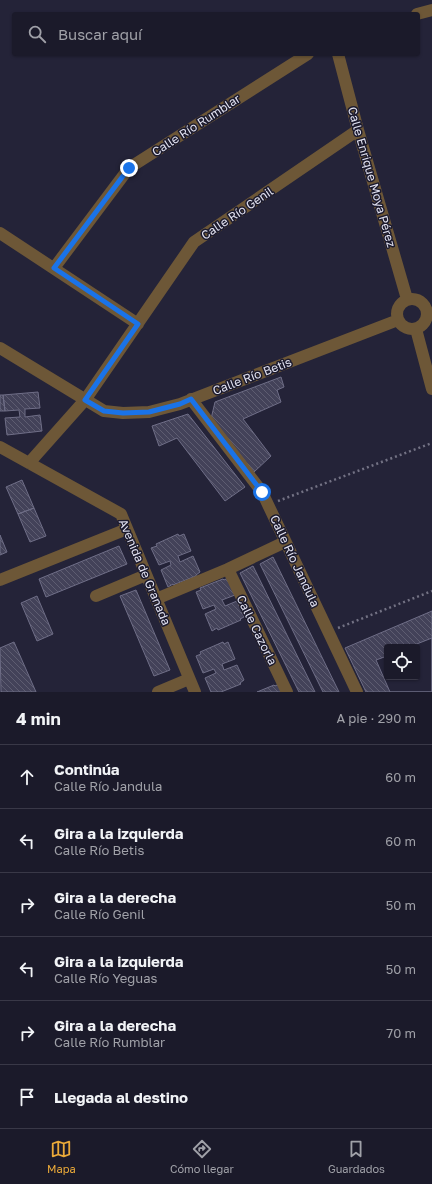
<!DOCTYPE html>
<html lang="es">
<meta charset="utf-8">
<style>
:root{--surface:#1b1a2a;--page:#282736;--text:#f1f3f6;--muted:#a0a1a8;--line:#393847;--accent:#ebaa39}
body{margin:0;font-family:"Golos Text",sans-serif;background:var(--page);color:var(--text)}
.controls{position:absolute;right:12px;bottom:12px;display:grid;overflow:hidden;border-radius:4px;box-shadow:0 1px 3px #0004}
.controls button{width:36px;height:36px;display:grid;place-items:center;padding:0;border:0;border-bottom:1px solid var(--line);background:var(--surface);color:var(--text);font:20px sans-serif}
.stop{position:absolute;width:12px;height:12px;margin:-9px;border:3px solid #1a73e8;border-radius:50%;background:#fff}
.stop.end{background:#1a73e8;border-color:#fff;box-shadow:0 1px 4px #0008}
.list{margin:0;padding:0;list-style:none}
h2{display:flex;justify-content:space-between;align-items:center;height:52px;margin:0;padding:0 16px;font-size:17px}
h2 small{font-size:13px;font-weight:400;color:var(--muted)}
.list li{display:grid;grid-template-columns:26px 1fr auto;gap:12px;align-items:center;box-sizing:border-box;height:64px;padding:0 16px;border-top:1px solid var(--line)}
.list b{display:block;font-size:15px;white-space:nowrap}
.list p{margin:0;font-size:13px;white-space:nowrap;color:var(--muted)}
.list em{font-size:13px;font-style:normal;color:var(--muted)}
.icon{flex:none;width:22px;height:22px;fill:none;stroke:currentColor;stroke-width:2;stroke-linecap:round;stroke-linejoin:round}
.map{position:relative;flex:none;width:432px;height:692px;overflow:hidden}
.search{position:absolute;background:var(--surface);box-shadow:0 1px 3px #0004;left:12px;right:12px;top:12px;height:44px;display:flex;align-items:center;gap:10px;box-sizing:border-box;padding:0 14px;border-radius:4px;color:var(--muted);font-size:15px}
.sheet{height:436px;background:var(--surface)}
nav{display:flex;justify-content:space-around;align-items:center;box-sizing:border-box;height:56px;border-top:1px solid var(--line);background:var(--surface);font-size:11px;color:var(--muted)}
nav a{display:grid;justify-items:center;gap:2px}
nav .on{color:var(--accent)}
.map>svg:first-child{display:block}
.building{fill:url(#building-back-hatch);stroke:#6f6e87;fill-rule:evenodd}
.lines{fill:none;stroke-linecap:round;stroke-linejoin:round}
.path{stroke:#737284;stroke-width:2.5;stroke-dasharray:2 3;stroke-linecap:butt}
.minor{stroke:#6d5737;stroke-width:12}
.route{stroke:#1a73e8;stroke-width:5}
.labels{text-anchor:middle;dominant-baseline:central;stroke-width:3;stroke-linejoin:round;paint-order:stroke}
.street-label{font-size:12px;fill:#e2e2f0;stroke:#1b1a2e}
</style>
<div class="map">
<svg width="432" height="692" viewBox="0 0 432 692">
<defs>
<pattern id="building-back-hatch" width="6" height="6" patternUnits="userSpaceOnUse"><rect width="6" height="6" fill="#434259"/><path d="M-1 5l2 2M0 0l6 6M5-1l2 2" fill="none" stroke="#5e5d71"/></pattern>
</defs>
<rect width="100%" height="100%" fill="#242338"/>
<path class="building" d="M 281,377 L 284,387 L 277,390 L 281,402 L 243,419 L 271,456 L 254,472 L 211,419 L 215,402 Z
M 38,392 L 40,408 L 25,409 L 25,417 L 40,415 L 42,431 L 7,435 L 5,418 L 20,417 L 19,410 L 5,411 L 3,395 Z
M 0,395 L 3,395 L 5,411 L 0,411 Z
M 188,414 L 245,487 L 225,501 L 177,438 L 159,446 L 152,426 Z
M 22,480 L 34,508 L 18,514 L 6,487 Z
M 34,508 L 46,536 L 30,542 L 18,514 Z
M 178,534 L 179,536 L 184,534 L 191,551 L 178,556 L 180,562 L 193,556 L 200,572 L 196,575 L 196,576 L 173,585 L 173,584 L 168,587 L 161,570 L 171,565 L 170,561 L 159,565 L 151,548 L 157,546 L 156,544 Z
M 0,535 L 7,552 L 0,555 Z
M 119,546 L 127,564 L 46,597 L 39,579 Z
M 273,557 L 339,692 L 323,692 L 260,564 Z
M 253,566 L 315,692 L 299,692 L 240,573 Z
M 228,578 L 235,595 L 222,600 L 225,606 L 237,601 L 244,617 L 240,619 L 241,620 L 218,630 L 217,628 L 212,631 L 205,614 L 216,609 L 214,605 L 203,609 L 196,592 L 201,590 L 200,588 L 223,579 L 224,580 Z
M 136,590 L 170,670 L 154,676 L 120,596 Z
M 37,596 L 53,634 L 37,641 L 21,603 Z
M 432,611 L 432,692 L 366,692 L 345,648 ZM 387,647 L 417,647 L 417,677 L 387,677 Z
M 432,638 L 432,692 L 390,692 L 376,660 L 387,656 L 387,677 L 417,677 L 417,647 L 409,647 Z
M 14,642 L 36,692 L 1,692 L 0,648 Z
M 223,642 L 224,644 L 228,642 L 235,659 L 222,664 L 224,670 L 237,665 L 244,680 L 240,683 L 241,684 L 221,692 L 211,692 L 205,678 L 216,673 L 214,669 L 203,673 L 196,656 L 201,654 L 200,652 Z
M 279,684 L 282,692 L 257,692 L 274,685 L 275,686 Z"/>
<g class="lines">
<path class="path" d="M 278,501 L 432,443
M 338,628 L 432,591"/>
<path class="minor" d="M 417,14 L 432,10
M 338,54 L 358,130 L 407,299
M 0,233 L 138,324
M 54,268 L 129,168 L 308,54
M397 314a15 15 0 1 1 30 0a15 15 0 1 1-30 0Z
M 416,329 L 432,389
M 0,348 L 104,411 L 123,413 L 149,412 L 180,404 L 398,320
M 191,399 L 262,492 L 357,692
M 0,447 L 121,514 L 195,692
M 29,463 L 85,400 L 194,242 L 358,130
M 228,569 L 287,692
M 0,580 L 127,529
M 96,596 L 146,575
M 156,599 L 228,569 L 285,542
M 158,692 L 189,679"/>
</g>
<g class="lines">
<path class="route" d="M 129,168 L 54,268 L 138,324 L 85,400 L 104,411 L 123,413 L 149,412 L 180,404 L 191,399 L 262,492"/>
</g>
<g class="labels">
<g class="street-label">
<text transform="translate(196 125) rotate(-33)">Calle Río Rumblar</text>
<text transform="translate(372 177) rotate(74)">Calle Enrique Moya Pérez</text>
<text transform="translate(237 213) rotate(-34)">Calle Río Genil</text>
<text transform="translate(252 376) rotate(-21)">Calle Río Betis</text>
<text transform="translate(295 561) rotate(65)">Calle Río Jandula</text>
<text transform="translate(145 572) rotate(67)">Avenida de Granada</text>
<text transform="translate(257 630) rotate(64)">Calle Cazorla</text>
</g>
</g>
</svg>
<div class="controls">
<button><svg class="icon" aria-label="locate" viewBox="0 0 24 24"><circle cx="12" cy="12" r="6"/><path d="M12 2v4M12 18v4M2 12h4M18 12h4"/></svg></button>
</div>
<div class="stop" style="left:262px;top:492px"></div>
<div class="stop end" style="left:129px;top:168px"></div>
<div class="search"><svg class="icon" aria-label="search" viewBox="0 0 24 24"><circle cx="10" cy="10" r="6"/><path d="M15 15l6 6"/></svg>Buscar aquí</div>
</div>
<section class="sheet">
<h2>4 min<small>A pie · 290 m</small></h2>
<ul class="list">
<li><svg class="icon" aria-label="ahead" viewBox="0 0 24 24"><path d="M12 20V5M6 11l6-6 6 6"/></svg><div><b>Continúa</b><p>Calle Río Jandula</p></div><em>60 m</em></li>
<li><svg class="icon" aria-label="left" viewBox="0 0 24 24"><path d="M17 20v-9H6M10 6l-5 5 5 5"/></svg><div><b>Gira a la izquierda</b><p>Calle Río Betis</p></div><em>60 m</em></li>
<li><svg class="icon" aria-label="right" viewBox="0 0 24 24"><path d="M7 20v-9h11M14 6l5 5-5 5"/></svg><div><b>Gira a la derecha</b><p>Calle Río Genil</p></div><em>50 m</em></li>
<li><svg class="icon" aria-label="left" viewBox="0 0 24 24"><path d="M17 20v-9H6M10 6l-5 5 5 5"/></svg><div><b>Gira a la izquierda</b><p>Calle Río Yeguas</p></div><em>50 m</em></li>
<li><svg class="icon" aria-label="right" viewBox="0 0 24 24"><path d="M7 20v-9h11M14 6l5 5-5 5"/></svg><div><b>Gira a la derecha</b><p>Calle Río Rumblar</p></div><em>70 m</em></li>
<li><svg class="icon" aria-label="arrive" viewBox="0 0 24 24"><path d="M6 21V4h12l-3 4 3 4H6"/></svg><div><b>Llegada al destino</b></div></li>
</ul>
</section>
<nav>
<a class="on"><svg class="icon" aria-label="map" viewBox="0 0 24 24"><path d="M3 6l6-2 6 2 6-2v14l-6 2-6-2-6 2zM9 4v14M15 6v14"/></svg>Mapa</a>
<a><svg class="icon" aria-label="directions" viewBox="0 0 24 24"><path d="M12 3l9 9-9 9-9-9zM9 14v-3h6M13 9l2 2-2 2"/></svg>Cómo llegar</a>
<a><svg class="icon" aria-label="saved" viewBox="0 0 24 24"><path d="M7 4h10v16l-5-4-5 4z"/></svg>Guardados</a>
</nav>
